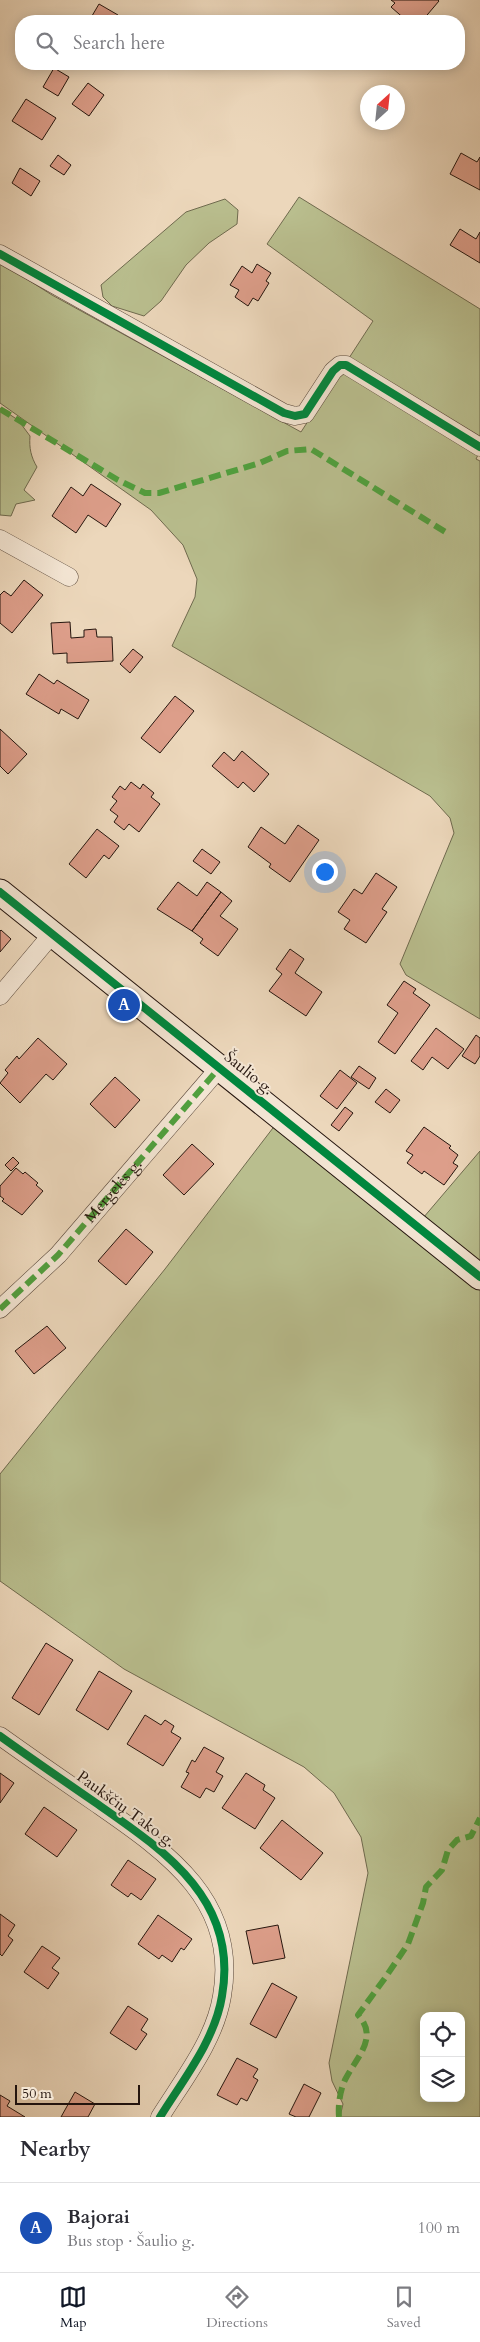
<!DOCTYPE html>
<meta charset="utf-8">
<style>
:root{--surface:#fff;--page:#f7f7f7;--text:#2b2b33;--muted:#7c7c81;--line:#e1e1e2;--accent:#111827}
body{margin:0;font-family:Cardo,serif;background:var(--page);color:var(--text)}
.controls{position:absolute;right:15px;bottom:15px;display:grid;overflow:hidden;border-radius:10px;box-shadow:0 2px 12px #0003}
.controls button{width:45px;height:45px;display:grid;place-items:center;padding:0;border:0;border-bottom:1px solid var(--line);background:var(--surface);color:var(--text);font:25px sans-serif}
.compass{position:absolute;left:360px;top:85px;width:45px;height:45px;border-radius:50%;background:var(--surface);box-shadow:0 2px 12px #0003;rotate:27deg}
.scale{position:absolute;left:15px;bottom:12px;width:125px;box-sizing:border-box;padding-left:5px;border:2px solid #25150e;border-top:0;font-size:14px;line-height:18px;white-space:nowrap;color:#25150e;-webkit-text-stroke:4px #f3e5d3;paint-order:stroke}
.you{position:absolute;left:324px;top:871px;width:18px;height:18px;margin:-12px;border:4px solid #fff;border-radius:50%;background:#1a73e8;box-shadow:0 0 0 8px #1a73e833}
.badge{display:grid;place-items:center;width:32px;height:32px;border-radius:50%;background:var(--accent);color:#fff;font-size:16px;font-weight:700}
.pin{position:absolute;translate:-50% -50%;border:2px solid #fff;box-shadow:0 1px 5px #0006}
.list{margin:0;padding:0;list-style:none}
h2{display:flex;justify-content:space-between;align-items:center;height:65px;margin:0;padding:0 20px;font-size:21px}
h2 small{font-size:16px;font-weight:400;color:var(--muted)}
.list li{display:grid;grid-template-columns:32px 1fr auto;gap:15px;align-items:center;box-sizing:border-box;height:90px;padding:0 20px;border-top:1px solid var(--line)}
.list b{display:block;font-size:19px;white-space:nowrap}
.list p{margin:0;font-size:16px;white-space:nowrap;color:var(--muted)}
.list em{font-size:16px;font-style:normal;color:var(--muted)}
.icon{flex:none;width:28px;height:28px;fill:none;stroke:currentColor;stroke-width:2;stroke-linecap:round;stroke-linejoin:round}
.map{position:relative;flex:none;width:480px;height:2117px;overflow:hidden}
.search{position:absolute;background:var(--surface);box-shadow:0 2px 12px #0003;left:15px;right:15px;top:15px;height:55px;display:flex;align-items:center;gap:12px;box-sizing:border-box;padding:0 18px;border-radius:20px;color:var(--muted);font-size:19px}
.sheet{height:155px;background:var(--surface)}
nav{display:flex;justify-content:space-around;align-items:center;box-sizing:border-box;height:70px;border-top:1px solid var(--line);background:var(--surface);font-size:14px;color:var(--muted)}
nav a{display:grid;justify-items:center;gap:2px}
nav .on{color:var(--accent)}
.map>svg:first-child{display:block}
.green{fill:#b9be8e;stroke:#6f6a4e;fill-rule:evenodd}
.building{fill:#dd9e8a;stroke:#25150e}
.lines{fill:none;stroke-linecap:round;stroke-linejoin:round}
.street-casing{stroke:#574639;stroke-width:19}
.secondary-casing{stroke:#25150e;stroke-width:27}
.street{stroke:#f3e5d3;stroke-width:18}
.secondary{stroke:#f3e5d3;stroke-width:25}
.quiet{stroke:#50a03e;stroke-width:6;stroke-dasharray:12 6;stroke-linecap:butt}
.cycleway-casing{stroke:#f3e5d3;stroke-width:11}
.cycleway{stroke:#00873e;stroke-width:8}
.labels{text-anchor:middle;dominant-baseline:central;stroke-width:4;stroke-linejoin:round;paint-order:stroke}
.street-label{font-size:16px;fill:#25150e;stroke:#f3e5d3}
</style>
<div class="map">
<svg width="480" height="2117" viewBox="0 0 480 2117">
<rect width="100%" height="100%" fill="#ecd7bb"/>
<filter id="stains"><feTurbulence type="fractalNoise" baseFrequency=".004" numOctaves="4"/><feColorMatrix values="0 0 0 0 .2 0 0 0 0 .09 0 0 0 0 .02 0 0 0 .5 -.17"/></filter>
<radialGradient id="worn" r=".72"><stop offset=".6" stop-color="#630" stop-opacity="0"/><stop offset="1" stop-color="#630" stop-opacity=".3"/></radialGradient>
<path class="green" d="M 299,197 L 480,309 L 480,451 L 476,459 L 480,461 L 480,1019 L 406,975 L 400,964 L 454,833 L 450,818 L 430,796 L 172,646 L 195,597 L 197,579 L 183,545 L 151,510 L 0,403 L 0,262 L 52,295 L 301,432 L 373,321 L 267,244 Z
M 225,199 L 238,210 L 237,224 L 209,243 L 186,265 L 161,301 L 144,316 L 112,306 L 103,297 L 101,285 L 186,212 Z
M 0,408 L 18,420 L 30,436 C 29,448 31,457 37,467 L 24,490 L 35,500 L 16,504 L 11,516 L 0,515 Z
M 276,1124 L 412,1231 L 480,1151 L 480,2117 L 340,2117 L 343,2104 L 332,2081 L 329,2063 L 368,1873 L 361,1837 L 334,1793 L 304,1767 L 124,1669 L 0,1581 L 0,1474 L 165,1269 ZM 424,2016 L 461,2016 L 461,2098 L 424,2098 Z"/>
<path class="building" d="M 391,0 L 438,0 L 439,1 L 422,21 L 419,21 L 413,16 L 407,21 L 391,7 L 395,3 Z
M 99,4 L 118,15 L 114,21 L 89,21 Z
M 54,68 L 69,77 L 58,96 L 43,87 Z
M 88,83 L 104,95 L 89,116 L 72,104 Z
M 26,99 L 56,118 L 42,140 L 12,121 Z
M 461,153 L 477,162 L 480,157 L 480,190 L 450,174 Z
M 58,155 L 71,165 L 64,175 L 50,166 Z
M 20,168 L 40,181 L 31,196 L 12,183 Z
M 460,229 L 476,239 L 480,232 L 480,263 L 450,245 Z
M 257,264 L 271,273 L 266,281 L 269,283 L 258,301 L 253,298 L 248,306 L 235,297 L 239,290 L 230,285 L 242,266 L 252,273 Z
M 91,484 L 121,504 L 106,527 L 88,515 L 76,533 L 52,516 L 71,487 L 83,496 Z
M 24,580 L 43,595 L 12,633 L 0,623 L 0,595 L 4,591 L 11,596 Z
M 70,622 L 71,638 L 84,637 L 84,630 L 96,629 L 97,637 L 112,637 L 113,661 L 67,663 L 67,653 L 53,654 L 51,623 Z
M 133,649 L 143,657 L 130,673 L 120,664 Z
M 39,674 L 54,684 L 57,680 L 89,700 L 78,719 L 61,709 L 59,714 L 26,694 Z
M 175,696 L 194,711 L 160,753 L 141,738 Z
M 0,729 L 27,754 L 8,774 L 0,766 Z
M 242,751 L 269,774 L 254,792 L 243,782 L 238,788 L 212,766 L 224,752 L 234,761 Z
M 131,782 L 140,789 L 143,784 L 154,793 L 151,797 L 160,804 L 139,832 L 129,824 L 124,830 L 114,822 L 118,816 L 110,810 L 117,801 L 112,797 L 120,786 L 125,790 Z
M 298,825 L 319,840 L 290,882 L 269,867 L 271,864 L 248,847 L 261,827 L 285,844 Z
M 97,829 L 119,846 L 109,859 L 104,855 L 86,878 L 69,864 Z
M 202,849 L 220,862 L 211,874 L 193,861 Z
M 376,873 L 397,887 L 382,909 L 387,912 L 366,943 L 344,929 L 350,920 L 338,912 L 354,889 L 362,894 Z
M 178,882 L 197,896 L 207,882 L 221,892 L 192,931 L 157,909 Z
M 221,892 L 232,901 L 220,916 L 238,929 L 218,956 L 200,943 L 203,939 L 192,931 Z
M 1,930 L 11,939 L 0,952 L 0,931 Z
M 290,949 L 304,959 L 295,973 L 322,992 L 306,1016 L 269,991 L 282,974 L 276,969 Z
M 404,981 L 416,989 L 413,993 L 430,1005 L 395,1054 L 378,1042 L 398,1013 L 387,1005 Z
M 436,1028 L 464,1049 L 448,1069 L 432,1057 L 423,1070 L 411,1061 Z
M 476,1035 L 480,1038 L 480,1056 L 475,1064 L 462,1056 Z
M 38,1038 L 67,1064 L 53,1080 L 46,1074 L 20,1103 L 0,1083 L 8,1073 L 5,1070 L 17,1056 L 19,1059 Z
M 359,1066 L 376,1078 L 369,1089 L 351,1077 Z
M 340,1070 L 357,1083 L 337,1109 L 320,1096 Z
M 115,1077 L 140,1100 L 115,1128 L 90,1104 Z
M 386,1089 L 400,1100 L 390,1113 L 375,1102 Z
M 345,1107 L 353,1113 L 339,1131 L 331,1125 Z
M 424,1127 L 451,1146 L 449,1148 L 458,1155 L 453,1163 L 458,1166 L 444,1185 L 424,1171 L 422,1174 L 407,1163 L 413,1155 L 406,1151 Z
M 192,1144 L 214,1164 L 184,1195 L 163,1175 Z
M 13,1157 L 19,1163 L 11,1171 L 5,1165 Z
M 16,1168 L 23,1174 L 25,1172 L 38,1183 L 36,1185 L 43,1191 L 22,1215 L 2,1201 L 4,1199 L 0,1196 L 0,1186 Z
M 126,1229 L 153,1252 L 126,1285 L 98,1261 Z
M 47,1326 L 66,1348 L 34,1374 L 15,1351 Z
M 46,1643 L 73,1660 L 39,1715 L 12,1698 Z
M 99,1671 L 132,1691 L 108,1730 L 76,1710 Z
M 145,1715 L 161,1725 L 165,1720 L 174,1726 L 171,1732 L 181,1738 L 163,1766 L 127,1744 Z
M 204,1747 L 224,1758 L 216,1772 L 223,1776 L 214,1792 L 206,1788 L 200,1798 L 181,1787 L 189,1773 L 186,1772 L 192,1760 L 195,1762 Z
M 0,1773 L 14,1783 L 0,1803 Z
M 246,1773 L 265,1785 L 263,1790 L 275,1798 L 255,1829 L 222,1808 Z
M 44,1807 L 77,1830 L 57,1857 L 25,1834 Z
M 282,1820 L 323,1853 L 301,1880 L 260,1848 Z
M 128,1860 L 156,1879 L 141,1900 L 131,1893 L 128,1897 L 111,1885 Z
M 0,1914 L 15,1925 L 8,1936 L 13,1940 L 2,1956 L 0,1954 Z
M 158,1915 L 192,1939 L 184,1950 L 181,1948 L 172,1962 L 162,1955 L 159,1959 L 138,1944 Z
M 278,1925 L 285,1958 L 253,1964 L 246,1931 Z
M 42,1946 L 60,1958 L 52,1968 L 59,1973 L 48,1989 L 24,1972 Z
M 272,1983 L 297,1997 L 276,2038 L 250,2024 Z
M 128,2006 L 148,2019 L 141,2030 L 147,2034 L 136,2050 L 110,2033 Z
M 237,2058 L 258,2069 L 253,2077 L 258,2080 L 247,2101 L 241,2098 L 237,2105 L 217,2095 Z
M 304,2084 L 321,2093 L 309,2117 L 296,2117 L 289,2114 Z
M 75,2092 L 95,2104 L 88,2117 L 61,2117 Z
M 0,2095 L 10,2101 L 7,2106 L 25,2117 L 0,2117 Z"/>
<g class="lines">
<g class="street-casing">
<g id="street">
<path d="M 0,254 L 284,413 L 295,416 L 305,414 L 333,371 L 340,365 L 346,365 L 480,447"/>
<path d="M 0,539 L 69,577"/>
<path d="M 0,996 L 53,933"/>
<path id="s1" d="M 0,1309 L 58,1255 L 220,1067"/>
<path d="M 0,1736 C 32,1759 64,1781 96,1803 C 165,1851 239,1900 222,1996 C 215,2040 183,2080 160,2117"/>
</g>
</g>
<g class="secondary-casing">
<path id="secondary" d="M 0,892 L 480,1277"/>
</g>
<use href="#street" class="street"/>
<use href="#secondary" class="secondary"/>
<path class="quiet" d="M 0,409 L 118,480 L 145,493 L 159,493 L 260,463 L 287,451 L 311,449 L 447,533
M 0,1309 L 58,1255 L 220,1067
M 339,2117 C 338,2105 340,2089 346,2078 C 357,2057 379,2037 358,2015 L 385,1978 L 408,1944 L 423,1903 L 426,1887 L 442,1870 L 448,1850 L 457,1840 L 471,1836 L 480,1818"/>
<g class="cycleway-casing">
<path id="cycleway" d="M 0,254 L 284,413 L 295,416 L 305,414 L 333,371 L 340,365 L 346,365 L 480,447
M 0,892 L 480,1277
M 0,1736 C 32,1759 64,1781 96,1803 C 165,1851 239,1900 222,1996 C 215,2040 183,2080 160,2117"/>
</g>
<use href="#cycleway" class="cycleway"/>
</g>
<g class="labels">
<g class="street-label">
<text transform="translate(249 1073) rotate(39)">Šaulio g.</text>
<text stroke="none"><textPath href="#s1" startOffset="164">Mergelės g.</textPath></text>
<text transform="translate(126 1809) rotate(36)">Paukščių Tako g.</text>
</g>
</g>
<rect width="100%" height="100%" filter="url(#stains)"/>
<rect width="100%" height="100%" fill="url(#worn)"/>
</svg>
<div class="controls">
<button><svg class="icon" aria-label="locate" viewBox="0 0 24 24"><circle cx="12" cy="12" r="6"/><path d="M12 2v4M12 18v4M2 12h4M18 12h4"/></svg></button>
<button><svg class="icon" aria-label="layers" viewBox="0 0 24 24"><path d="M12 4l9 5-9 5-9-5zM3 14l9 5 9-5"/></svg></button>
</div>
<svg class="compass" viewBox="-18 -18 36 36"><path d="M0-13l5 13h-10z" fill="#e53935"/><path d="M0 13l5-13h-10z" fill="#7c7c81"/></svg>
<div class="scale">50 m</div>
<div class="you"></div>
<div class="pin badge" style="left:124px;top:1005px;background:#1a4fb4">A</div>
<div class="search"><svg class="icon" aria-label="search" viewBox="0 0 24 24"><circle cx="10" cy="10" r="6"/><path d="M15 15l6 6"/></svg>Search here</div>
</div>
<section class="sheet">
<h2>Nearby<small></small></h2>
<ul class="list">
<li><span class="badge" style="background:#1a4fb4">A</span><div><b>Bajorai</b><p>Bus stop · Šaulio g.</p></div><em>100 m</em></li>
</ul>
</section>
<nav>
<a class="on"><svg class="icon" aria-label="map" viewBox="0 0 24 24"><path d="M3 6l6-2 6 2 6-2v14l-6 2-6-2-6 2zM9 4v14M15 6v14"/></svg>Map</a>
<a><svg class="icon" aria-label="directions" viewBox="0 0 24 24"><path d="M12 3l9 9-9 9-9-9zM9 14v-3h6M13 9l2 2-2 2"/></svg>Directions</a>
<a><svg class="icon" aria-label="saved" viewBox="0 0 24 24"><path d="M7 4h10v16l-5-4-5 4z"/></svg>Saved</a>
</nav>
